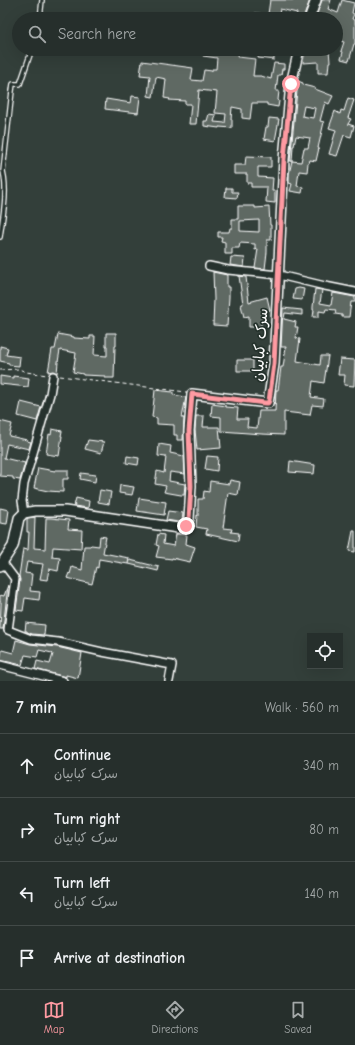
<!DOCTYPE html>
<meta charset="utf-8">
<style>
:root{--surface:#262f2c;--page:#2e3734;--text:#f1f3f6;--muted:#a4a9a9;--line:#424a48;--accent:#ff9aa2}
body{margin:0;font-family:"Comic Neue","Playpen Sans Arabic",sans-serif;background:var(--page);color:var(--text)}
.controls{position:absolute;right:12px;bottom:12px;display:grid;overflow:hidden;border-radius:0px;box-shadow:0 4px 16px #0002}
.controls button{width:36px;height:36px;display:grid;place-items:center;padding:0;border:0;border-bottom:1px solid var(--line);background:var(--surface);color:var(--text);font:20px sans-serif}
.stop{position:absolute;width:12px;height:12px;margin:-9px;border:3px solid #ff9aa2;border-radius:50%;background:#fff}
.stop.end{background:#ff9aa2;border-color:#fff;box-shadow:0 1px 4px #0008}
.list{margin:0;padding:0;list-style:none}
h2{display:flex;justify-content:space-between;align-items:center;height:52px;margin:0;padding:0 16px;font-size:17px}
h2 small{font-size:13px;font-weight:400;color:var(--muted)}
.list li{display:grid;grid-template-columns:26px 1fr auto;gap:12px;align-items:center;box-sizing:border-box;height:64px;padding:0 16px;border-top:1px solid var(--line)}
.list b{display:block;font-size:15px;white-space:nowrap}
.list p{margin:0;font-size:13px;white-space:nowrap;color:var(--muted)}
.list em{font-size:13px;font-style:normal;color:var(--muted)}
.icon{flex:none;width:22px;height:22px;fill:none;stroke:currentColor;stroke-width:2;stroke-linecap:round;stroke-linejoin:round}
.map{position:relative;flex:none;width:355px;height:681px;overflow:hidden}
.search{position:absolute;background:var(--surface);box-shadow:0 4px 16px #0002;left:12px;right:12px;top:12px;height:44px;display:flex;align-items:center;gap:10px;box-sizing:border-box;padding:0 14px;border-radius:22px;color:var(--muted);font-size:15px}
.sheet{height:308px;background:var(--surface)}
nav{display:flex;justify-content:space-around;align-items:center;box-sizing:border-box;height:56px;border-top:1px solid var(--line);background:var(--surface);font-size:11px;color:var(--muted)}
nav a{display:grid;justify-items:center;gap:2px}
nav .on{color:var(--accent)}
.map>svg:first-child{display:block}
.building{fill:#5f6964;stroke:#fff;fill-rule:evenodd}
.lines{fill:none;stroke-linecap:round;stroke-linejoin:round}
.service-casing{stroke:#fff;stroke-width:6}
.minor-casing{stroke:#fff;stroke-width:10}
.tertiary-casing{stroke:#fff;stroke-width:12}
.path{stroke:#fff;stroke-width:1;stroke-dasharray:4 3;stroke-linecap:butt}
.service{stroke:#26332d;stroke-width:3.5}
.minor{stroke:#26332d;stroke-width:7}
.tertiary{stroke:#26332d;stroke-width:9}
.route{stroke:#ff9aa2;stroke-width:5}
.labels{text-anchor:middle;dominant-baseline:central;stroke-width:3.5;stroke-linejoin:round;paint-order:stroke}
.street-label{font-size:15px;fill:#fff;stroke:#26332d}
</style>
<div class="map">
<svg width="355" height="681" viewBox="0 0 355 681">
<rect width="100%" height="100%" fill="#333f3a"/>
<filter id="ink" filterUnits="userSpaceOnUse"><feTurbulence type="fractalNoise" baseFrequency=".025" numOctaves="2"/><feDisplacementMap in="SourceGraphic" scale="8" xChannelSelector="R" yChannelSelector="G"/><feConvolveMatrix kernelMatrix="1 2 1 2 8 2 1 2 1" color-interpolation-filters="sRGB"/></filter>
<g filter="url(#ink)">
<path class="building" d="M 270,0 L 310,0 L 303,19 L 295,19 L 297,13 L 280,9 L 278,19 L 254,19 L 255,13 L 268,14 Z
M 322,0 L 331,0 L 328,9 L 338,13 L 342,0 L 354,3 L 352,13 L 354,14 L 352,19 L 355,20 L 355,44 L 354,44 L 349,61 L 341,59 L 343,52 L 341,51 L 344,42 L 336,40 L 336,19 L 315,19 Z
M 204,49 L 224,49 L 231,50 L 231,49 L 239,49 L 238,57 L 255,59 L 253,76 L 261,76 L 271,79 L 274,63 L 284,64 L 284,69 L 282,69 L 281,75 L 278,75 L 276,91 L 279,91 L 278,100 L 279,101 L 278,107 L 267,105 L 267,103 L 252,103 L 250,119 L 242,118 L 242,109 L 232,107 L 231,119 L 232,119 L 232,128 L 219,127 L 219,128 L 204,126 L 204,121 L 207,121 L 209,114 L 216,115 L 214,122 L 225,123 L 226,114 L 215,113 L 217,92 L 199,90 L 196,124 L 189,124 L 191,104 L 185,104 L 185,101 L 169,100 L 170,99 L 164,98 L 166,79 L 156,77 L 153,97 L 148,96 L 150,76 L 140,75 L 142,61 L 193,68 L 191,80 L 202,81 L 204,70 L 212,71 L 212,69 L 216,69 L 217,58 L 203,56 Z
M 259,49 L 264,49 L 264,52 L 274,51 L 274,60 L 258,58 Z
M 305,49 L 329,49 L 330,62 L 329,62 L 328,73 L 318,73 L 318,62 L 303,63 Z
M 298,81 L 303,83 L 303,85 L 315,88 L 315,89 L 333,96 L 329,104 L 325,102 L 320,121 L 324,122 L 318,148 L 319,148 L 316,161 L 310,160 L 309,163 L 308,163 L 307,172 L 299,171 L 297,186 L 303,187 L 302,193 L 290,191 L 292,184 L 289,183 L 289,174 L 292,161 L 301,162 L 304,148 L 308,148 L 310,138 L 296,136 L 294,146 L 293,146 L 292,161 L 290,161 ZM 304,106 L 315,108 L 313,118 L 302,116 Z
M 132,96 L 140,97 L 138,113 L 105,109 L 106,99 L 131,103 Z
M 348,98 L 354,100 L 348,118 L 351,119 L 348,124 L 354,126 L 351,137 L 344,135 L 337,156 L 329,154 L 336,130 L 329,128 L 335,111 L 340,114 L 341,110 L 344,111 Z
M 269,118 L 279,119 L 275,141 L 264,139 L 266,127 L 268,127 Z
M 246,156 L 271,157 L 271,167 L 258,167 L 258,177 L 273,178 L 272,191 L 275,191 L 275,203 L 266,202 L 267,187 L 251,187 L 251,183 L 247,183 L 247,174 L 234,174 L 234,165 L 245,165 Z
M 226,188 L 232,188 L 232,192 L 238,192 L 237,198 L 225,197 Z
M 238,206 L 255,206 L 255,208 L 269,207 L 270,225 L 271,225 L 271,240 L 267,240 L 267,252 L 265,269 L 255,268 L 258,249 L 255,250 L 255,244 L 240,243 L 239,248 L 232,248 L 232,254 L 225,254 L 225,242 L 221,241 L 222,237 L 218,237 L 218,232 L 229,232 L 230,228 L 232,228 L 232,219 L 238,219 ZM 259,220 L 259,232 L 240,231 L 240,221 Z
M 231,257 L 245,258 L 244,267 L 230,265 Z
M 213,272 L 227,275 L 227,287 L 229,287 L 229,297 L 227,326 L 213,325 L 214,299 Z
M 239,276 L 246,277 L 249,302 L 267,297 L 270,310 L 262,312 L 261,327 L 249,327 L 249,316 L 244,317 L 241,305 L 243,304 Z
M 299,288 L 304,289 L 302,300 L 293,299 L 295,289 Z
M 315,289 L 322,290 L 320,303 L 331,305 L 333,293 L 355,297 L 355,302 L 351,302 L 349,317 L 342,317 L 342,315 L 335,314 L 336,310 L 326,309 L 325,312 L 319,311 L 319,317 L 313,317 L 314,310 L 313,310 L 313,307 Z
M 283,308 L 302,310 L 302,315 L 285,313 L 284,319 L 296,322 L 295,327 L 298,327 L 296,338 L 300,339 L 297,361 L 320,365 L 321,356 L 328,356 L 324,383 L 313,381 L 311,397 L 324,399 L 323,406 L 312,405 L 310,415 L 284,412 L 284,435 L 262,434 L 221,431 L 221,417 L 211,416 L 212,404 L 226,406 L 226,407 L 238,408 L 237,419 L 248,419 L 247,427 L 257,428 L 259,411 L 275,411 L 276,390 L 278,390 L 281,367 L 283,367 L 286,347 L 281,347 Z
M 106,333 L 116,333 L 116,346 L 115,346 L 114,378 L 105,378 L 105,376 L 83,375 L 83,374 L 73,372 L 76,353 L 60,350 L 58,362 L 57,373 L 53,371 L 48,372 L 52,349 L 55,349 L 58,334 L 74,337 L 74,338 L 90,339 L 90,336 L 95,336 L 94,355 L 107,356 L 107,346 L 106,346 Z
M 0,346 L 8,348 L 6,355 L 20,357 L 19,366 L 9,365 L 9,363 L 0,361 Z
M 340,359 L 355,360 L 354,386 L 344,385 L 345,375 L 338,375 Z
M 237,360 L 253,360 L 253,371 L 237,371 Z
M 0,376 L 13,378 L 13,376 L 29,378 L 28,387 L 0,384 Z
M 155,390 L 173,392 L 173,395 L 186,397 L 182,418 L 184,418 L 183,440 L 177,440 L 177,435 L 174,435 L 174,425 L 157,424 L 157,418 L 152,417 Z
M 21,402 L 41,407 L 37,421 L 18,416 Z
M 196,416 L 204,416 L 203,427 L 219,427 L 221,448 L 197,450 L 195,430 Z
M 0,421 L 12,424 L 9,436 L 27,440 L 27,441 L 31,442 L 29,449 L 7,444 L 4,458 L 25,463 L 20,480 L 13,479 L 13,477 L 0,476 Z
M 52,429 L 62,431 L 61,436 L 62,436 L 59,456 L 46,454 L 49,434 L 51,435 Z
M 88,440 L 104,442 L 101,453 L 85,449 Z
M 159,444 L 171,446 L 170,453 L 184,456 L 185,474 L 170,472 L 169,481 L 185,484 L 184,495 L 181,495 L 164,492 L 166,486 L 155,484 L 157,471 L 164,473 L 166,457 L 158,456 Z
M 127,456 L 139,458 L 138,465 L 126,463 Z
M 207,456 L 218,457 L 217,471 L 205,469 Z
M 290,461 L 315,465 L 314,474 L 289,472 Z
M 38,468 L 55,471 L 55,470 L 68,470 L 68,479 L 63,479 L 63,492 L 48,491 L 34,488 Z
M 81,473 L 96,475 L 95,482 L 80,479 Z
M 230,480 L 240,482 L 238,495 L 228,493 L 223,528 L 232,529 L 231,532 L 239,533 L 238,541 L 206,534 L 207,529 L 196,527 L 197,515 L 198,516 L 198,499 L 203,499 L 204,491 L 209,492 L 210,481 L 229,484 Z
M 120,485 L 134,487 L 132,495 L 119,493 Z
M 100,490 L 111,492 L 109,504 L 98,502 Z
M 76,498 L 89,501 L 88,508 L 74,506 Z
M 139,498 L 166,502 L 164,515 L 137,511 Z
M 0,508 L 9,510 L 7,524 L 0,523 Z
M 168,511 L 183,513 L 182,521 L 178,522 L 166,520 Z
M 35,517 L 34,548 L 45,549 L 46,518 L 51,518 L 69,520 L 68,529 L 82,530 L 81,549 L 53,547 L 52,557 L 60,558 L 58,571 L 49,569 L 47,580 L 40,579 L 43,564 L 27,562 L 25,573 L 32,574 L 30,591 L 40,592 L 39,600 L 25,598 L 23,611 L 16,610 L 20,580 L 19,576 L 23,549 L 28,550 L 29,532 L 27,532 L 27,518 Z
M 353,531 L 355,531 L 355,552 L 349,551 Z
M 158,534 L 164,535 L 163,544 L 174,546 L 176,534 L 187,535 L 186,544 L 195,547 L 190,562 L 172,558 L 172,559 L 156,557 L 159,546 L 156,545 Z
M 100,536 L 106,537 L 103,553 L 129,558 L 128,564 L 99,559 L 98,568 L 96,567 L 92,584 L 67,578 L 69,573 L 70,574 L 72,567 L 82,570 L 84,546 L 90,546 L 91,545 L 99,546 Z
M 130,560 L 159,567 L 158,571 L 129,564 Z
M 8,585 L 3,629 L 0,629 L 1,602 L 0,602 L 0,595 L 4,596 Z
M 26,623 L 45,625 L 44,635 L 32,634 L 27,632 L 27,631 L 25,631 Z
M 16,640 L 30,644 L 57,647 L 82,653 L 78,678 L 66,675 L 66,677 L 35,669 L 37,661 L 50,664 L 53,654 L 52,653 L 39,650 L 37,657 L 25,655 L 22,665 L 0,660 L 2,650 L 13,653 Z"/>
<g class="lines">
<g class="service-casing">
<path id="service" d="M 40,19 L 42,0
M 0,237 C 3,215 8,192 3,171 L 12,91 L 13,84 L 20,84 L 32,49"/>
</g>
<g class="minor-casing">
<path id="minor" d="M 209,266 L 228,270 L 279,275 L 325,286 L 355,292
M 24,513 L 22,501 L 24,484 L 50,394 L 53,376
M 3,563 L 15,579 L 8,630 L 31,639 L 58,642 L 102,652 L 172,665 L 169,681
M 0,665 L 63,681"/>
</g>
<g class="tertiary-casing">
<path id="tertiary" d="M 309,19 L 316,0
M 0,566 L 13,546 L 19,518 L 24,513 L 35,511 L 65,511 L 178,528 L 186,526 L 189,519 L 191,486 L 189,431 L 192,394 L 268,403 L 274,364 L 284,159 L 291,84 L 299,49"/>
</g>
<path class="path" d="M 0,370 L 19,369 L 26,372 L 47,375
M 60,376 L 186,392"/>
<use href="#service" class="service"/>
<use href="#minor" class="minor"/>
<use href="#tertiary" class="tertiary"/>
</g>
</g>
<g class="lines" filter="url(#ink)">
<path class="route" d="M 186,526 L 189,519 L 191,486 L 189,431 L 192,394 L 265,403 L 268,403 L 269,401 L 274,364 L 284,159 L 291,84"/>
</g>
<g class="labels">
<g class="street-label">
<text transform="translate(260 345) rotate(-86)">سرک کبابیان</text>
</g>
</g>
</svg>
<div class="controls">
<button><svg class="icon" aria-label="locate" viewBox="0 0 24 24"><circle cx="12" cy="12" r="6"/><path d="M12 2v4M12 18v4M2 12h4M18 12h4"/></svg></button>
</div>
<div class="stop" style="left:291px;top:84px"></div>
<div class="stop end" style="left:186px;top:526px"></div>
<div class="search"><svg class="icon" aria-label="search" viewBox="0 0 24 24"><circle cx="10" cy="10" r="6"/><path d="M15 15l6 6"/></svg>Search here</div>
</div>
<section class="sheet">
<h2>7 min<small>Walk · 560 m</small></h2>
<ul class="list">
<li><svg class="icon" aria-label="ahead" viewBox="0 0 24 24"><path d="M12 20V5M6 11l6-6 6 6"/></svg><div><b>Continue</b><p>سرک کبابیان</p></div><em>340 m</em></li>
<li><svg class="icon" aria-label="right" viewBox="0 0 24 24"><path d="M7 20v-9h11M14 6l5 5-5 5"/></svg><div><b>Turn right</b><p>سرک کبابیان</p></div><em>80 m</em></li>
<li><svg class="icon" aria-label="left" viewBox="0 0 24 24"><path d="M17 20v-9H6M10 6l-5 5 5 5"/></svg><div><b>Turn left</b><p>سرک کبابیان</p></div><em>140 m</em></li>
<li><svg class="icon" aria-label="arrive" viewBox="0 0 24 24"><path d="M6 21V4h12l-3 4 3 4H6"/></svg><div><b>Arrive at destination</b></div></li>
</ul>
</section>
<nav>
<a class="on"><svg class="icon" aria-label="map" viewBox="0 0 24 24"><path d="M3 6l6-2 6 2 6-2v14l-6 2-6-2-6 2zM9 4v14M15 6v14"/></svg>Map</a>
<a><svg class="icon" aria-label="directions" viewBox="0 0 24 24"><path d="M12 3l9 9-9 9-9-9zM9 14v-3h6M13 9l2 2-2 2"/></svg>Directions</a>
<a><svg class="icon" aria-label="saved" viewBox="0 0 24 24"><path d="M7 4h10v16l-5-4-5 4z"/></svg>Saved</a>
</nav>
